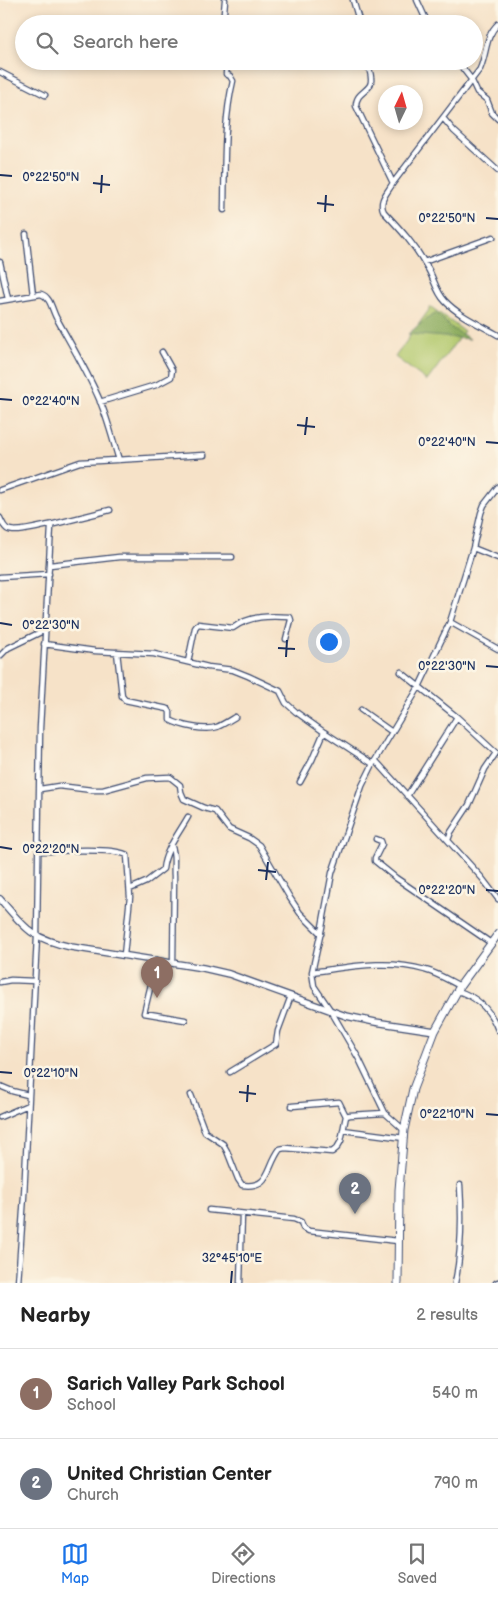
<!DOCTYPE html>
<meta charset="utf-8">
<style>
:root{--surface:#fff;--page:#f2f2f2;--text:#222;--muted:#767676;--line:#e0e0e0;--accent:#1a73e8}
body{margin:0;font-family:"Balsamiq Sans",sans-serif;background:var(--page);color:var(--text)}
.compass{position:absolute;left:378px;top:85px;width:45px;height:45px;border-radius:50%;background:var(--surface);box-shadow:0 2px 8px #0003;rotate:5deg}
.you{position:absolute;left:328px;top:641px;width:18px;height:18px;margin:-12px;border:4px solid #fff;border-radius:50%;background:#1a73e8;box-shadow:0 0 0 8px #1a73e833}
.badge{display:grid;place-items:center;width:32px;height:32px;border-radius:50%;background:var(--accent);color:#fff;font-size:16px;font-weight:700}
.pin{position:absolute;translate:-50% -41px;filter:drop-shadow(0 1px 2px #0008)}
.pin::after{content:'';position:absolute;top:26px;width:18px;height:15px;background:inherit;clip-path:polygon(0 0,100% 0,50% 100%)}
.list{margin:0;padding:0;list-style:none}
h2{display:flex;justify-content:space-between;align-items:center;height:65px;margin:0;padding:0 20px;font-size:21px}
h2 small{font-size:16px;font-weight:400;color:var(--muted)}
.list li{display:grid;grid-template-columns:32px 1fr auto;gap:15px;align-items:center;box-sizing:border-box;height:90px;padding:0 20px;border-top:1px solid var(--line)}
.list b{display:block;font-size:19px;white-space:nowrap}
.list p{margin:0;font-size:16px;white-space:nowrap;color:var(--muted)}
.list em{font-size:16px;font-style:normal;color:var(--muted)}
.icon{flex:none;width:28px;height:28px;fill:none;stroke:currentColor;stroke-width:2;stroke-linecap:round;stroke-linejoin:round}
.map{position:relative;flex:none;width:498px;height:1283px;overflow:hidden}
.search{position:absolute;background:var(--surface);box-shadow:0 2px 8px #0003;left:15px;right:15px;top:15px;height:55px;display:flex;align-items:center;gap:12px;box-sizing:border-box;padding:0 18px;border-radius:28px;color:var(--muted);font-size:19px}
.sheet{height:245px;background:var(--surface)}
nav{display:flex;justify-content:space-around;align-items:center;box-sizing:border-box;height:70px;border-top:1px solid var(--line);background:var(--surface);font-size:14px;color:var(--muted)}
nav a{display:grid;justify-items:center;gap:2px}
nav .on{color:var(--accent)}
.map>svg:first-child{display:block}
.green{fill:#b3c96e;stroke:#677c66}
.forest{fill:#8ead61;stroke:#546e60}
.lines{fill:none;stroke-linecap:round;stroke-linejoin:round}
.minor-casing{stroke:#3c4a6e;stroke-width:7}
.tertiary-casing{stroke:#3c4a6e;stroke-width:8}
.primary-casing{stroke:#3c4a6e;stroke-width:9}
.minor{stroke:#fff;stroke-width:4.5}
.tertiary{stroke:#fff;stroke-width:5.5}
.primary{stroke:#fff;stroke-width:7}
.ticks{fill:none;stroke:#1b2f5e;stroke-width:2}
.ticks-label{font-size:12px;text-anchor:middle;fill:#1b2f5e;stroke:#fcf5e5;stroke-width:5;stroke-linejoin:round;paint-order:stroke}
</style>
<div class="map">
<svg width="498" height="1283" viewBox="0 0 498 1283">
<rect width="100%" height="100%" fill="#fcf5e5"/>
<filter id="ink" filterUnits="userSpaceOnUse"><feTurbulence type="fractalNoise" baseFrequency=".02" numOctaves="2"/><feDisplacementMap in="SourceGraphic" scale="10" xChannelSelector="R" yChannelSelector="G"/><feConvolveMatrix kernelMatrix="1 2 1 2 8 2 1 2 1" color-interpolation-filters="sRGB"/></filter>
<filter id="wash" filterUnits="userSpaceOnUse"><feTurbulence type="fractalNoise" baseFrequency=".0096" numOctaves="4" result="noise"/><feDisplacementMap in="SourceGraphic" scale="20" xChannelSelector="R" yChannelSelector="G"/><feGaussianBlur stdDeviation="1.12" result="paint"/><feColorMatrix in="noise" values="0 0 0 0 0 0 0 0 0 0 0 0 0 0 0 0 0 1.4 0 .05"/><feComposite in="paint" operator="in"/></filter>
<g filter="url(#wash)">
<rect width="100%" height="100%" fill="#f6e2c8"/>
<path class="green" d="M 431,307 L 464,331 L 427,381 L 395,357 Z"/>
<path class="forest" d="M 437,313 L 450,327 L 470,339 L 408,334 L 425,320 Z"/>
</g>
<g filter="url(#ink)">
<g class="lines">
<g class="minor-casing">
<path id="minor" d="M 353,0 L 360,24
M 417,0 L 428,24
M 223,24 L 225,0
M 498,24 C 485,36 487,53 480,69 L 393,183 C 387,193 378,201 384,212 C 401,230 415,245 427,267 C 434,278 436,292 445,301 C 459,316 481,325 498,335
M 366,61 C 368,67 371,72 371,78 C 373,92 356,90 356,106 L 393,183
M 457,61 L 471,79 L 477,92 L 487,100 L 492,113 L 498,119
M 0,72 L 45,95
M 443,118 L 454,131 L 498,171
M 224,210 C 225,167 223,123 233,81 L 230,76 L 226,74 L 227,61
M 26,234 L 33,295
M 0,262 L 8,299
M 424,262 L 493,237
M 0,301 L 41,294 C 51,297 52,311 57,319 C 72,346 88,373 100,401 C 108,420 113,441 119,460
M 100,402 L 156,385 L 171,377 L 172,370 L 162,352
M 0,490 L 80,462 L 204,455
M 0,518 C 2,522 3,526 7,529 C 15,534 39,527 49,525 L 51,527 L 40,728 L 37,937 L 24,1196 L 18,1283
M 50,525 L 110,510
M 473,548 L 498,558
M 50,565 L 119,557 L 232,557
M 0,577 L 49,574
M 450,622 L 498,649
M 44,644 L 95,651 L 154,654 L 208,667 L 233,670 L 248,676 L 280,691 L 286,703 L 296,712 L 324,732 L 373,764
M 117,652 L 122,696 L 125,700 L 168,709 L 170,712 L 170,720 C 181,726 205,731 217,727 C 224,724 230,720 235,717
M 0,656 L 8,648 L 45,630
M 188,662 L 195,628 L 198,624 L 233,628 C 250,615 270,616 290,617 L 291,620 L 286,639
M 401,672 L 457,717 L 496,753 L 485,769 L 469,805 L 451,832 L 448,840
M 361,710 L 392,732
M 376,761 L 482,878 L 498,899
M 300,782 L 312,760 L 324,732
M 40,789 L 59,786 L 92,790 L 103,790 L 147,778 L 170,777 L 180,785 L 181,792 L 184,799 L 204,808 L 215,811 L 229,829 L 249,838 L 259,845 L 290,898 L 300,913 L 321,934
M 407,796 L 457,717
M 376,839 L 381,841 L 382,844 L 375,858 L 375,861 L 396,878 L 491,943
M 171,845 C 176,853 173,866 174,876 L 173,963
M 39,851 C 57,851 115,847 127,855 L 130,897 L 124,955
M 130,889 L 146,882 L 163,869 C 165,850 179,833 188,817
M 157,960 L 144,1013 L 185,1020
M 312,972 C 350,967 387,959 425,970 C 437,973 448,980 460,986
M 0,982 L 11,980 L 35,981
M 458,991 C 477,997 491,1011 498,1030
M 230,1072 L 276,1044 L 278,1031 L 291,996
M 0,1086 L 12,1091 L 28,1095
M 191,1095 L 205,1132 L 223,1144 L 227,1151 L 238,1179 L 242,1185 C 271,1189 266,1167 280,1149 L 285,1148 L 332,1152 L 337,1148 L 341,1141 L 346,1116 L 350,1115 L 385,1113 L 404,1130
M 292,1106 L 339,1102 L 346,1116
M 385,1113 L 359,1059 L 331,1011 L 314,986 L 312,972 L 322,927 L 332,873 L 362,786 L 373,764 L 419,687 L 450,622 L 473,548 L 481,513 L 484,505 L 498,487
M 0,1117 L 28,1105
M 343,1130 L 404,1138
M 209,1210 L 294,1219 L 301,1222 L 303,1228 L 309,1231 L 398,1241
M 240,1283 L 242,1214
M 455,1283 C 462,1251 462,1217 460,1185
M 496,1283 L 498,1282"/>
</g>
<g class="tertiary-casing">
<path id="tertiary" d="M 0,899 C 26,929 30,938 71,947 L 203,968 L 229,974 L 346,1016 L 375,1022 L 435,1031"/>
</g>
<g class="primary-casing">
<path id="primary" d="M 398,1283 L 399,1190 L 404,1130 L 413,1089 L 435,1031 L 460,986 L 498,934"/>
</g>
<use href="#minor" class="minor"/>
<use href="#tertiary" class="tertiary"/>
<use href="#primary" class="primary"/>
</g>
</g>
<path class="ticks" d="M 0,175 L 12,176M 93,183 L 110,185M 101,193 L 102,175M 317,203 L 334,205M 325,212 L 326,195M 486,218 L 498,219M 0,399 L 12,400M 297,425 L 315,427M 305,435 L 307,417M 486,442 L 498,443M 0,623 L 12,625M 278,648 L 295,649M 286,657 L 287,640M 486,666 L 498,667M 0,847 L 12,849M 258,870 L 276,872M 266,880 L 268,862M 486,890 L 498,891M 0,1072 L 12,1073M 239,1092 L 256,1094M 247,1102 L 248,1085M 486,1114 L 498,1115M 231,1283 L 232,1271"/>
<g class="ticks-label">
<text x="51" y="181">0°22'50"N</text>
<text x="447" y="222">0°22'50"N</text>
<text x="51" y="405">0°22'40"N</text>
<text x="447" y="446">0°22'40"N</text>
<text x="51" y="629">0°22'30"N</text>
<text x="447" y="670">0°22'30"N</text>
<text x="51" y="853">0°22'20"N</text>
<text x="447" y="894">0°22'20"N</text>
<text x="51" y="1077">0°22'10"N</text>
<text x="447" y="1118">0°22'10"N</text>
<text x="232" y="1262">32°45'10"E</text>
</g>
</svg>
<svg class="compass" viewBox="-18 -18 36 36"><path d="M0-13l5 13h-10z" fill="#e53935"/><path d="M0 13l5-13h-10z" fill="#767676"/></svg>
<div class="you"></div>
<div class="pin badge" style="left:157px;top:998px;background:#8d6e63">1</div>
<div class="pin badge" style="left:355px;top:1214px;background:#6b7280">2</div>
<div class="search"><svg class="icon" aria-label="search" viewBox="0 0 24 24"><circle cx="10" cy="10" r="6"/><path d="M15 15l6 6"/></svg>Search here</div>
</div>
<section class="sheet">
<h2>Nearby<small>2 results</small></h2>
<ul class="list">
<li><span class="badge" style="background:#8d6e63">1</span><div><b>Sarich Valley Park School</b><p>School</p></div><em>540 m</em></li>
<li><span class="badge" style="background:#6b7280">2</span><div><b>United Christian Center</b><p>Church</p></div><em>790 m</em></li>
</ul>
</section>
<nav>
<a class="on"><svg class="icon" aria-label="map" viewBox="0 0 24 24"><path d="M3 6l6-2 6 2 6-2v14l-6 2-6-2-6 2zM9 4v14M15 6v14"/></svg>Map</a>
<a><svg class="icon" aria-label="directions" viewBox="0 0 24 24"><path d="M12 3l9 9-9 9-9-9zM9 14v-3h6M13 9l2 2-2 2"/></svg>Directions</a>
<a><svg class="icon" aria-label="saved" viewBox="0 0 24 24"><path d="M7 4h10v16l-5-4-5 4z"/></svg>Saved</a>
</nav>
